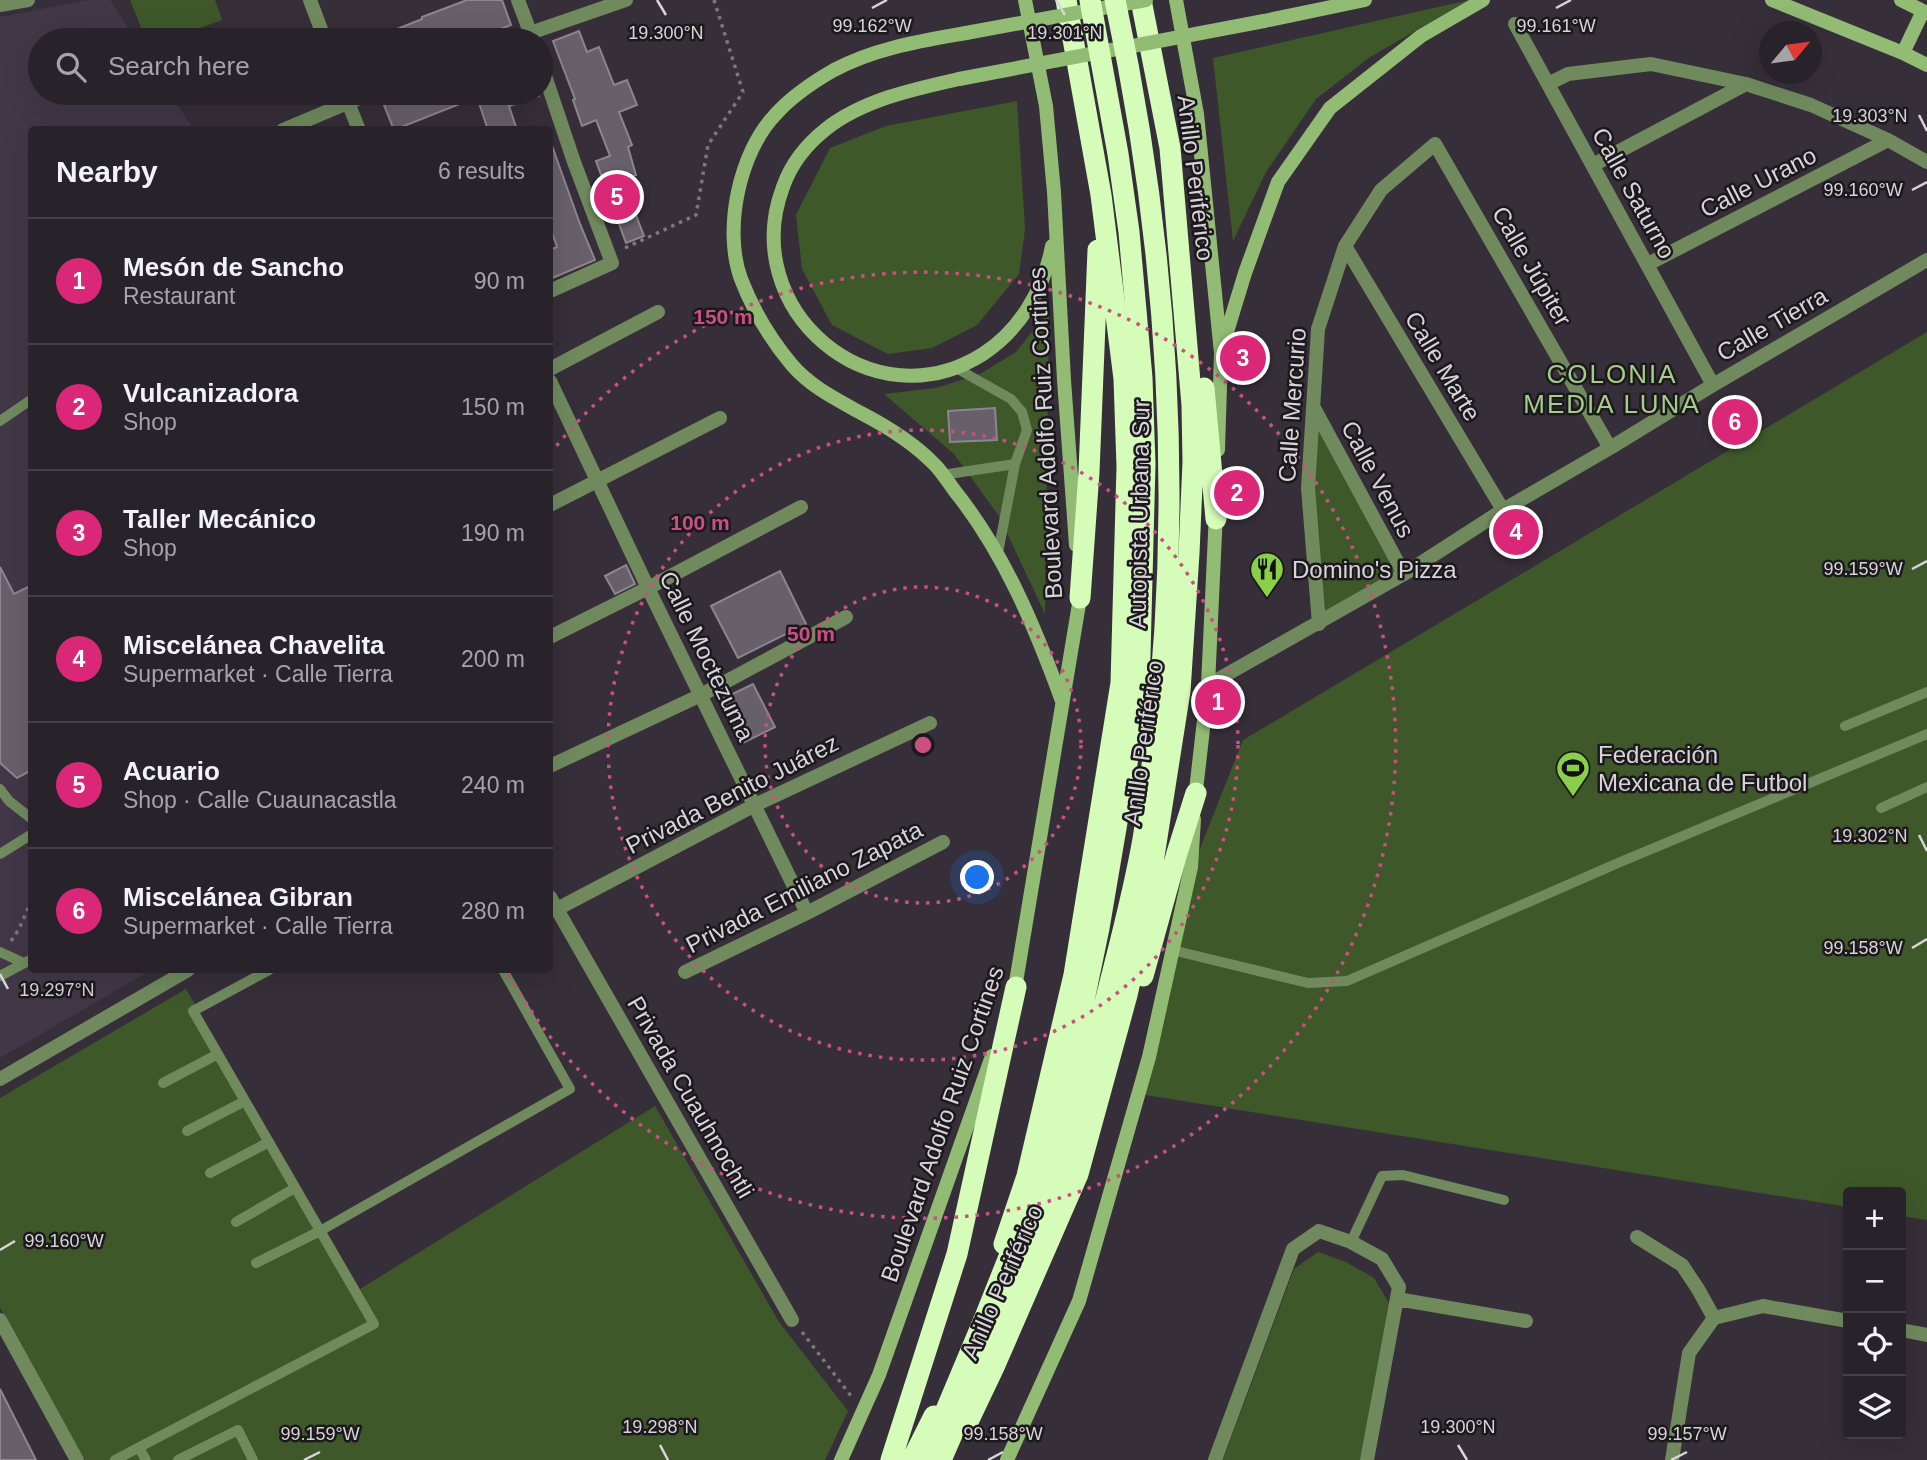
<!DOCTYPE html>
<meta charset="utf-8">
<style>
:root{--surface:#28232b;--page:#302b33;--text:#f1f3f6;--muted:#a5a4a9;--line:#444047;--accent:#db2777}
body{margin:0;font-family:Helvetica,sans-serif;background:var(--page);color:var(--text)}
.controls{position:absolute;right:21px;bottom:21px;display:grid;overflow:hidden;border-radius:7px;box-shadow:0 7px 28px #0002}
.controls button{width:63px;height:63px;display:grid;place-items:center;padding:0;border:0;border-bottom:2px solid var(--line);background:var(--surface);color:var(--text);font:35px sans-serif}
.compass{position:absolute;left:1759px;top:21px;width:63px;height:63px;border-radius:50%;background:var(--surface);box-shadow:0 7px 28px #0002;rotate:61deg}
.you{position:absolute;left:978px;top:878px;width:24px;height:24px;margin:-18px;border:5px solid #fff;border-radius:50%;background:#1a73e8;box-shadow:0 0 0 10px #1a73e833}
.badge{display:grid;place-items:center;width:46px;height:46px;border-radius:50%;background:var(--accent);color:#fff;font-size:23px;font-weight:700}
.pin{position:absolute;translate:-50% -50%;border:4px solid #fff;box-shadow:0 2px 7px #0006}
.list{margin:0;padding:0;list-style:none}
h2{display:flex;justify-content:space-between;align-items:center;height:91px;margin:0;padding:0 28px;font-size:30px}
h2 small{font-size:23px;font-weight:400;color:var(--muted)}
.list li{display:grid;grid-template-columns:46px 1fr auto;gap:21px;align-items:center;box-sizing:border-box;height:126px;padding:0 28px;border-top:2px solid var(--line)}
.list b{display:block;font-size:26px;white-space:nowrap}
.list p{margin:0;font-size:23px;white-space:nowrap;color:var(--muted)}
.list em{font-size:23px;font-style:normal;color:var(--muted)}
.icon{flex:none;width:38px;height:38px;fill:none;stroke:currentColor;stroke-width:2;stroke-linecap:round;stroke-linejoin:round}
.map{position:relative;flex:none;width:1927px;height:1460px;overflow:hidden}
.search{position:absolute;background:var(--surface);box-shadow:0 7px 28px #0002;left:28px;top:28px;width:525px;height:77px;display:flex;align-items:center;gap:18px;box-sizing:border-box;padding:0 24px;border-radius:38px;color:var(--muted);font-size:26px}
.panel{position:absolute;background:var(--surface);box-shadow:0 7px 28px #0002;left:28px;top:126px;width:525px;height:847px;border-radius:7px}
.map>svg:first-child{display:block}
.built{fill:#423747}
.green{fill:#3e582a}
.building{fill:#67606b;stroke:#8d8590;stroke-width:2}
.lines{fill:none;stroke-linecap:round;stroke-linejoin:round}
.path{stroke:#7c777f;stroke-width:3.5;stroke-dasharray:3.5 5;stroke-linecap:butt}
.lane{stroke:#708a5e;stroke-width:10}
.street{stroke:#708a5e;stroke-width:14}
.secondary{stroke:#92bb74;stroke-width:14}
.highway{stroke:#d6fcba;stroke-width:21}
.secondary-bridge{stroke:#92bb74;stroke-width:14}
.highway-bridge{stroke:#d6fcba;stroke-width:21}
.ticks{fill:none;stroke:#d8d4da;stroke-width:2.5}
.ring{fill:none;stroke:#c95081;stroke-width:3.5;stroke-dasharray:3.5 7}
.labels{text-anchor:middle;dominant-baseline:central;stroke-width:5;stroke-linejoin:round;paint-order:stroke}
.street-label{font-size:24px;fill:#d8d4da;stroke:#1c191d}
.poi-label{font-size:24px;fill:#d8d4da;stroke:#1c191d;text-anchor:start}
.neighbourhood-label{font-size:26px;letter-spacing:2px;fill:#a5cc89;stroke:#1c191d}
.ticks-label{font-size:18px;text-anchor:middle;fill:#d8d4da;stroke:#1c191d;stroke-width:5;stroke-linejoin:round;paint-order:stroke}
.centre{fill:#c95081;stroke:#1c191d;stroke-width:3.5}
.ring-label{font-size:21px;text-anchor:middle;font-weight:bold;fill:#c95081;stroke:#1c191d;stroke-width:5;stroke-linejoin:round;paint-order:stroke}
</style>
<div class="map">
<svg width="1927" height="1460" viewBox="0 0 1927 1460">
<rect width="100%" height="100%" fill="#362f39"/>
<path class="built" d="M 88,0 L 110,0 L 136,40 L 40,40 L 40,93 L 170,93 L 193,129 L 32,130 L 32,970 L 151,970 L 0,1058 L 0,17 Z"/>
<path class="green" d="M 130,0 L 215,0 L 222,20 L 167,40 L 146,40 Z
M 1469,0 L 1370,57 L 1316,99 L 1266,172 L 1233,241 L 1213,58 Z
M 1017,101 L 1025,229 L 1019,274 L 977,325 L 932,348 L 888,354 L 832,325 L 802,269 L 796,215 L 830,148 L 886,126 Z
M 1049,311 L 1045,614 L 999,516 L 954,454 L 884,394 L 936,388 L 980,374 L 1016,352 Z
M 1927,332 L 1927,1220 L 1901,1216 L 1901,1192 L 1848,1192 L 1848,1207 L 1139,1094 L 1197,856 L 1243,740 Z
M 1312,405 L 1404,574 L 1319,624 Z
M 186,989 L 360,1289 L 655,1106 L 779,1322 L 848,1411 L 825,1460 L 85,1460 L 0,1308 L 0,1098 Z
M 1318,1252 L 1346,1262 L 1374,1278 L 1389,1303 L 1360,1460 L 1223,1460 L 1294,1269 Z"/>
<path class="building" d="M 467,0 L 502,0 L 511,25 L 471,40 L 370,40 L 422,19 L 422,17 Z
M 579,31 L 587,52 L 599,47 L 614,85 L 627,80 L 637,105 L 619,112 L 632,145 L 628,147 L 636,175 L 622,179 L 644,236 L 626,243 L 596,161 L 610,156 L 596,120 L 582,126 L 573,100 L 575,99 L 553,41 Z
M 417,93 L 539,93 L 539,96 L 509,106 L 517,130 L 488,130 L 477,97 L 394,130 L 384,105 Z
M 550,143 L 551,143 L 580,224 L 595,260 L 550,279 L 550,250 L 557,247 L 550,227 Z
M 995,408 L 997,440 L 950,442 L 948,411 Z
M 626,565 L 635,584 L 615,594 L 605,576 Z
M 0,567 L 14,594 L 32,585 L 32,770 L 17,778 L 0,763 Z
M 780,571 L 806,624 L 738,658 L 711,606 Z
M 753,684 L 775,727 L 743,743 L 722,699 Z
M 0,1389 L 36,1460 L 0,1460 Z"/>
<g class="lines">
<path class="path" d="M 625,248 L 696,215 L 708,145 L 743,92 L 714,0
M 11,941 L 19,929 L 32,899
M 802,1332 L 851,1396"/>
<path class="lane" d="M 956,368 L 1011,399 L 1022,412 L 1027,430 L 1015,464 L 998,553
M 0,421 L 32,399
M 942,475 L 1015,464
M 1845,726 L 1927,692
M 0,789 L 9,801 L 32,819
M 1881,808 L 1927,787
M 0,854 L 32,834
M 1172,950 L 1308,983 L 1347,981 L 1618,863 L 1927,734
M 0,952 L 24,963
M 0,976 L 32,959
M 163,1083 L 218,1054
M 187,1131 L 245,1101
M 210,1173 L 269,1142
M 236,1222 L 295,1188
M 1351,1242 L 1382,1176 L 1403,1175 L 1504,1200
M 256,1263 L 320,1231 L 570,1089 L 503,970
M 139,1448 L 146,1460
M 115,1460 L 374,1324 L 193,1011 L 269,970
M 178,1460 L 238,1430 L 253,1460"/>
<path class="street" d="M 310,0 L 325,40
M 518,0 L 533,40
M 0,5 L 28,0
M 1515,24 L 1713,385
M 510,40 L 626,0
M 541,64 L 574,162 L 612,263 L 550,291
M 1548,84 L 1568,74 L 1651,64 L 1746,84 L 1811,105 L 1888,140 L 1927,162
M 345,95 L 359,130
M 283,130 L 371,93
M 1593,165 L 1746,84
M 1345,246 L 1503,510
M 1648,264 L 1888,140
M 550,369 L 658,312
M 550,381 L 648,588 L 807,913
M 1313,406 L 1404,574
M 550,505 L 720,418
M 1319,624 L 1308,488 L 1318,329 L 1345,246 L 1381,190 L 1435,144 L 1610,448
M 550,637 L 648,588 L 801,507
M 1208,685 L 1404,574 L 1503,510 L 1610,448 L 1713,385 L 1927,260
M 550,766 L 701,695 L 846,617
M 550,897 L 792,1320
M 557,909 L 755,805 L 930,723
M 685,972 L 807,913 L 943,842
M 0,1079 L 188,970
M 1637,1237 L 1682,1265 L 1698,1289 L 1714,1318
M 1397,1299 L 1526,1321
M 0,1320 L 77,1460
M 1901,1330 L 1927,1335
M 1215,1460 L 1293,1249 L 1319,1231 L 1351,1242 L 1382,1259 L 1399,1287 L 1367,1460
M 1672,1460 L 1689,1353 L 1714,1318 L 1763,1306 L 1848,1321"/>
<path class="secondary" d="M 1025,0 L 1046,106 L 1054,192 L 1064,380 L 1076,545
M 1176,0 L 1197,114 L 1221,353 L 1218,450
M 1772,0 L 1903,53 L 1927,65
M 1901,0 L 1927,13
M 1264,21 L 1365,0
M 966,33 C 921,41 875,48 834,70 C 813,82 791,97 775,115 C 739,153 723,230 741,279 C 753,310 771,340 792,365 C 811,387 836,399 861,413 C 888,427 914,443 935,465 C 942,472 948,482 954,490 C 1004,552 1035,627 1062,701
M 1903,53 L 1923,11
M 959,79 C 914,89 863,100 826,129 C 807,144 791,164 783,187 C 737,309 871,425 983,354 C 1020,330 1044,289 1052,246
M 1223,345 L 1245,273 L 1278,182 L 1330,108 L 1421,36 L 1483,0
M 1195,799 L 1208,685 L 1216,512
M 1014,994 L 1080,598 L 1079,590
M 841,1460 L 879,1375 L 992,1056
M 1007,1460 L 1079,1301 L 1149,1057 L 1191,867 L 1194,819"/>
<path class="highway" d="M 1204,388 L 1216,519
M 1080,598 L 1089,472 L 1098,250
M 1143,976 L 1177,853 L 1196,793
M 1004,1244 L 1027,1176 L 1074,975 L 1121,683 L 1127,467 L 1124,379 L 1101,195 L 1066,0
M 965,1428 L 994,1367 L 1078,1174 L 1127,995 L 1134,963 L 1152,869 L 1180,691 L 1189,553 L 1193,462 L 1192,405 L 1170,148 L 1141,0
M 891,1460 L 957,1254 L 1016,987
M 912,1460 L 934,1416"/>
<path class="secondary-bridge" d="M 966,33 L 1146,0
M 959,79 L 1264,21"/>
<path class="highway-bridge" d="M 925,1460 L 985,1317 L 1032,1199 L 1061,1111 L 1099,928 L 1139,693 L 1145,464 L 1142,378 L 1129,232 L 1118,154 L 1090,0
M 941,1460 C 965,1405 989,1349 1013,1294 C 1025,1266 1038,1239 1049,1211 C 1072,1149 1086,1079 1102,1015 C 1116,957 1133,897 1143,839 C 1148,809 1150,779 1154,749 C 1184,498 1168,247 1115,0"/>
</g>
<path class="ticks" d="M 657,0 L 666,15M 1056,0 L 1065,15M 872,8 L 887,0M 1556,8 L 1571,0M 1919,115 L 1927,131M 1912,190 L 1927,182M 1912,569 L 1927,561M 1919,835 L 1927,851M 1912,948 L 1927,939M 0,974 L 8,989M 0,1250 L 15,1241M 660,1445 L 668,1460M 1458,1445 L 1467,1460M 304,1460 L 320,1452M 988,1460 L 1003,1452M 1671,1460 L 1687,1452"/>
<g class="ring">
<circle cx="923" cy="745" r="158"/>
<circle cx="923" cy="745" r="315"/>
<path d="M550 454A473 473 0 1 1 507 971"/>
</g>
<defs>
<g id="restaurant-pin" transform="scale(1.75)"><path d="M0 17L-7.5 6A9.5 9.5 0 1 1 7.5 6Z" fill="#89cf49" stroke="#1c191d"/><path d="M-5-6h1v4h1v-4h1v4h1v-4h1v5L-1.5 .5V6h-2V.5L-5-1ZM5-6V6H3V1.5H1.5Q1.5-4 5-6Z" fill="#111"/></g>
<g id="stadium-pin" transform="scale(1.75)"><path d="M0 17L-7.5 6A9.5 9.5 0 1 1 7.5 6Z" fill="#89cf49" stroke="#1c191d"/><path d="M0-5a6.5 5 0 1 0 0 10a6.5 5 0 1 0 0-10ZM-3.5-1.8h7v3.6h-7Z" fill="#111"/></g>
</defs>
<g fill-rule="evenodd">
<use href="#restaurant-pin" x="1267" y="569"/>
<use href="#stadium-pin" x="1573" y="768"/>
</g>
<g class="labels">
<g class="street-label">
<text transform="translate(1196 178) rotate(83)">Anillo Periférico</text>
<text transform="translate(1758 182) rotate(-27)">Calle Urano</text>
<text transform="translate(1634 193) rotate(61)">Calle Saturno</text>
<text transform="translate(1532 266) rotate(60)">Calle Júpiter</text>
<text transform="translate(1772 324) rotate(-30)">Calle Tierra</text>
<text transform="translate(1443 366) rotate(59)">Calle Marte</text>
<text transform="translate(1292 405) rotate(-86)">Calle Mercurio</text>
<text transform="translate(1045 433) rotate(-93)">Boulevard Adolfo Ruiz Cortines</text>
<text transform="translate(1378 479) rotate(62)">Calle Venus</text>
<text transform="translate(1139 514) rotate(-89)">Autopista Urbana Sur</text>
<text transform="translate(707 656) rotate(64)">Calle Moctezuma</text>
<text transform="translate(1143 743) rotate(-82)">Anillo Periférico</text>
<text transform="translate(732 794) rotate(-27)">Privada Benito Juárez</text>
<text transform="translate(804 887) rotate(-27)">Privada Emiliano Zapata</text>
<text transform="translate(691 1097) rotate(60)">Privada Cuauhnochtli</text>
<text transform="translate(942 1124) rotate(-71)">Boulevard Adolfo Ruiz Cortines</text>
<text transform="translate(1002 1282) rotate(-66)">Anillo Periférico</text>
</g>
<g class="poi-label">
<text x="1292" y="569">Domino's Pizza</text>
<text x="1598" y="754">Federación<tspan x="1598" dy="28">Mexicana de Futbol</tspan></text>
</g>
<g class="neighbourhood-label">
<text x="1612" y="374">COLONIA<tspan x="1612" dy="30">MEDIA LUNA</tspan></text>
</g>
</g>
<g class="ticks-label">
<text x="872" y="32">99.162°W</text>
<text x="1556" y="32">99.161°W</text>
<text x="666" y="39">19.300°N</text>
<text x="1065" y="39">19.301°N</text>
<text x="1870" y="122">19.303°N</text>
<text x="1863" y="196">99.160°W</text>
<text x="1863" y="575">99.159°W</text>
<text x="1870" y="842">19.302°N</text>
<text x="1863" y="954">99.158°W</text>
<text x="57" y="996">19.297°N</text>
<text x="64" y="1247">99.160°W</text>
<text x="660" y="1433">19.298°N</text>
<text x="1458" y="1433">19.300°N</text>
<text x="320" y="1440">99.159°W</text>
<text x="1003" y="1440">99.158°W</text>
<text x="1687" y="1440">99.157°W</text>
</g>
<circle cx="923" cy="745" r="10" class="centre"/>
<g class="ring-label">
<text x="723" y="324">150 m</text>
<text x="700" y="530">100 m</text>
<text x="811" y="641">50 m</text>
</g>
</svg>
<div class="controls">
<button>+</button>
<button>−</button>
<button><svg class="icon" aria-label="locate" viewBox="0 0 24 24"><circle cx="12" cy="12" r="6"/><path d="M12 2v4M12 18v4M2 12h4M18 12h4"/></svg></button>
<button><svg class="icon" aria-label="layers" viewBox="0 0 24 24"><path d="M12 4l9 5-9 5-9-5zM3 14l9 5 9-5"/></svg></button>
</div>
<svg class="compass" viewBox="-18 -18 36 36"><path d="M0-13l5 13h-10z" fill="#e53935"/><path d="M0 13l5-13h-10z" fill="#a5a4a9"/></svg>
<div class="you"></div>
<div class="pin badge" style="left:1218px;top:702px">1</div>
<div class="pin badge" style="left:1237px;top:493px">2</div>
<div class="pin badge" style="left:1243px;top:358px">3</div>
<div class="pin badge" style="left:1516px;top:532px">4</div>
<div class="pin badge" style="left:617px;top:197px">5</div>
<div class="pin badge" style="left:1735px;top:422px">6</div>
<div class="search"><svg class="icon" aria-label="search" viewBox="0 0 24 24"><circle cx="10" cy="10" r="6"/><path d="M15 15l6 6"/></svg>Search here</div>
<section class="panel">
<h2>Nearby<small>6 results</small></h2>
<ul class="list">
<li><span class="badge">1</span><div><b>Mesón de Sancho</b><p>Restaurant</p></div><em>90 m</em></li>
<li><span class="badge">2</span><div><b>Vulcanizadora</b><p>Shop</p></div><em>150 m</em></li>
<li><span class="badge">3</span><div><b>Taller Mecánico</b><p>Shop</p></div><em>190 m</em></li>
<li><span class="badge">4</span><div><b>Miscelánea Chavelita</b><p>Supermarket · Calle Tierra</p></div><em>200 m</em></li>
<li><span class="badge">5</span><div><b>Acuario</b><p>Shop · Calle Cuaunacastla</p></div><em>240 m</em></li>
<li><span class="badge">6</span><div><b>Miscelánea Gibran</b><p>Supermarket · Calle Tierra</p></div><em>280 m</em></li>
</ul>
</section>
</div>
